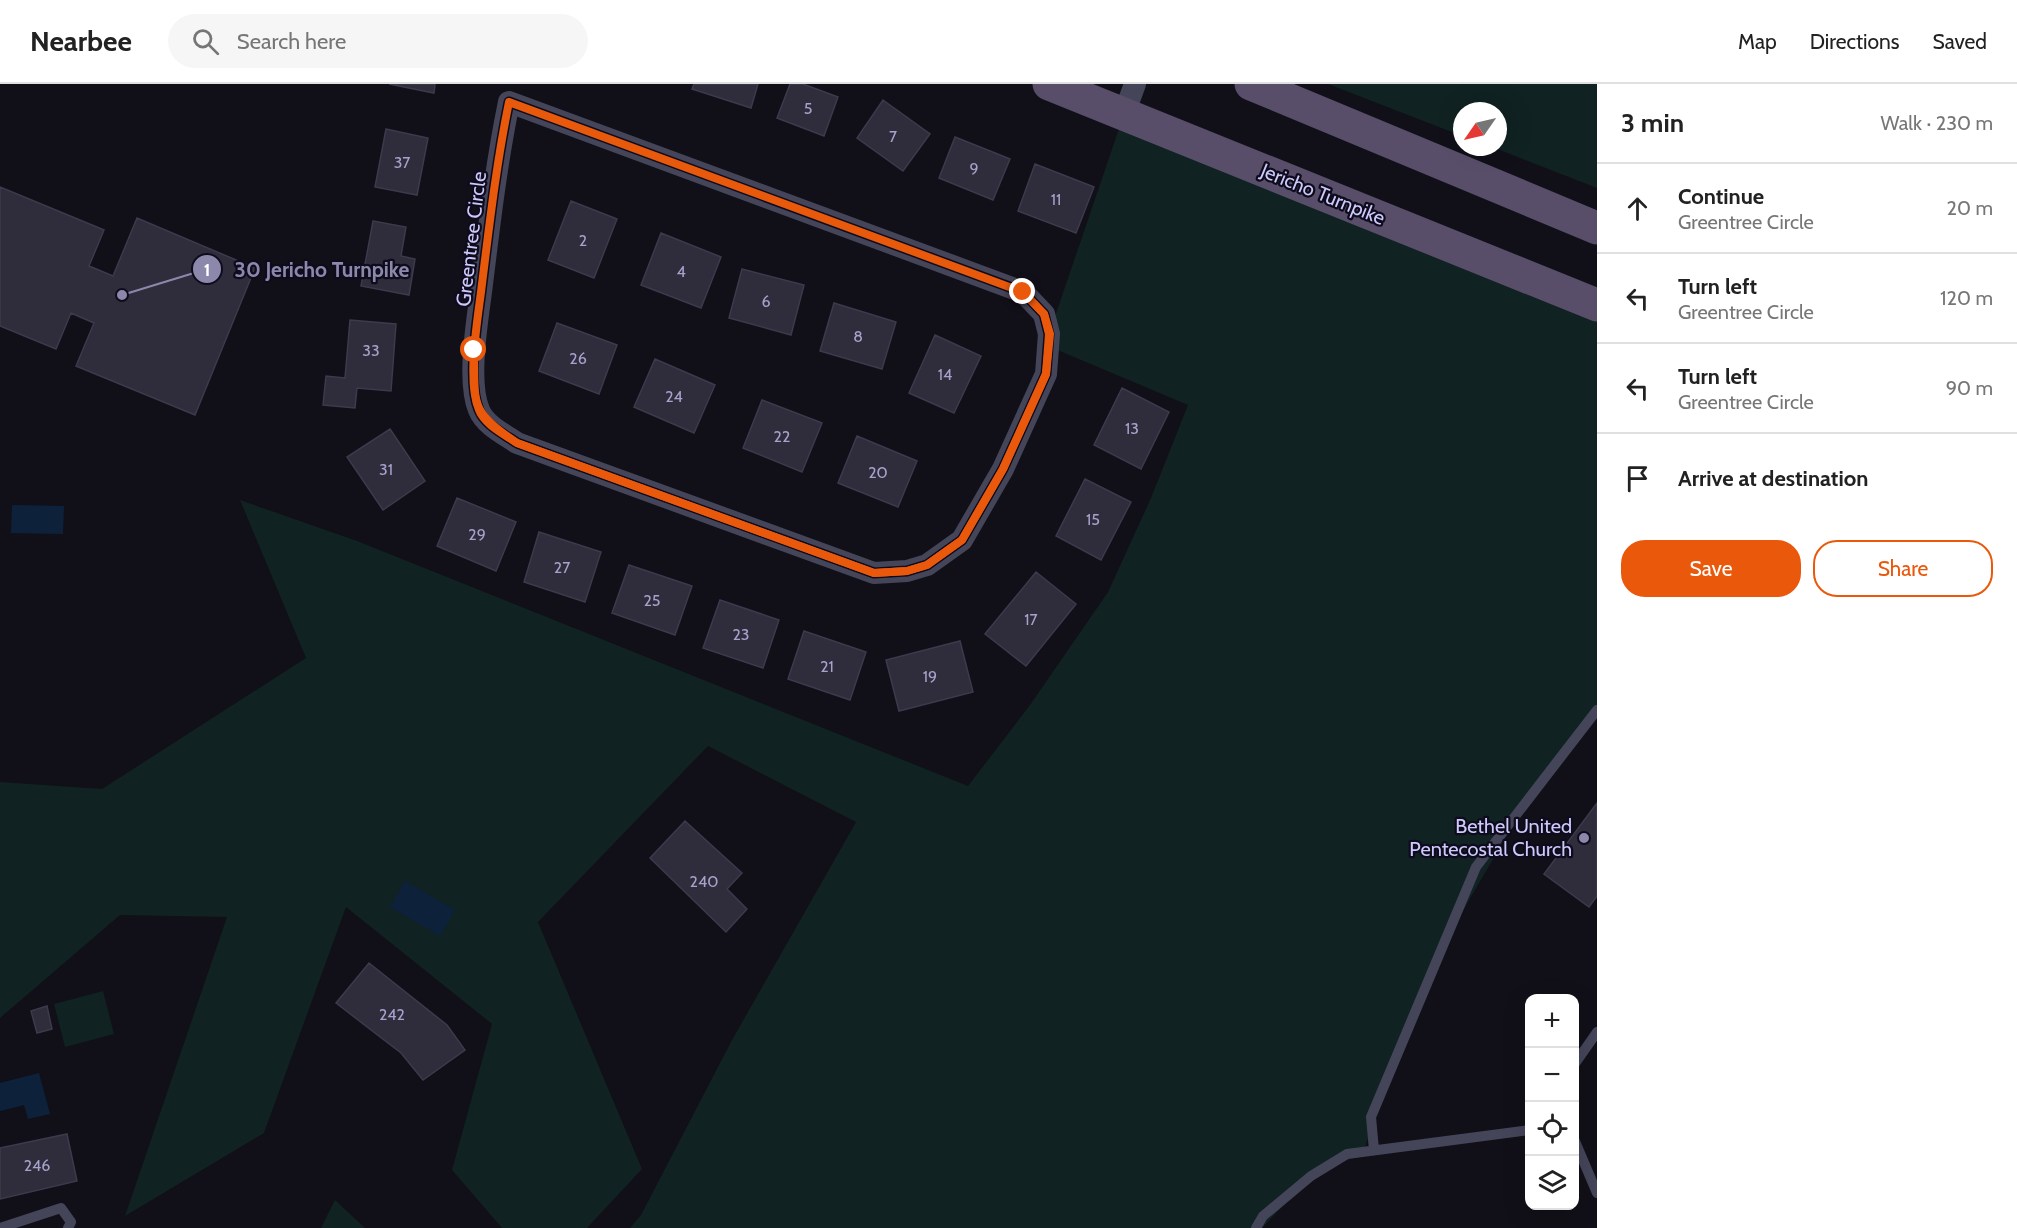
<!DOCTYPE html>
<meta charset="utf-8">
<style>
:root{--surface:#fff;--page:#f6f6f6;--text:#222;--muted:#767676;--line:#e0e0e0;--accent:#ea580c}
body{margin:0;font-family:Cabin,sans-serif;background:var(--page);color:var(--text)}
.controls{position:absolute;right:18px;bottom:18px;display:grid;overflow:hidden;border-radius:12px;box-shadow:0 6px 24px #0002}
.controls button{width:54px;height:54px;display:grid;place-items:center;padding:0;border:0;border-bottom:2px solid var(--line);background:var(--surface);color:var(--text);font:30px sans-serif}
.compass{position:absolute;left:1453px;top:18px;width:54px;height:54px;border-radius:50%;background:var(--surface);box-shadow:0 6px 24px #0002;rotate:236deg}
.stop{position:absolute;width:18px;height:18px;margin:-14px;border:4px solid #ea580c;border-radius:50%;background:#fff}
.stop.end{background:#ea580c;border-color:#fff;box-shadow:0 2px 6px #0008}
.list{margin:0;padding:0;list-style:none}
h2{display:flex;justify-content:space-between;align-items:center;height:78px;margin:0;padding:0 24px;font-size:26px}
h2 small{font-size:20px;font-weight:400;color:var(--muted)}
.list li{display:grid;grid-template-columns:39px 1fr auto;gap:18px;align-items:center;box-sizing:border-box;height:90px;padding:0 24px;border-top:2px solid var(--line)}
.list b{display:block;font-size:22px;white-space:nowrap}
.list p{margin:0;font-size:20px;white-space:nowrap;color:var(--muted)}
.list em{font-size:20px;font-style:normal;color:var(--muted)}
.actions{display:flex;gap:12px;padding:18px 24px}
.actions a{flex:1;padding:14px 0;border:2px solid var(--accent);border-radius:24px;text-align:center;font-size:21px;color:var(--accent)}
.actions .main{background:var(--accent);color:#fff}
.icon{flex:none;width:33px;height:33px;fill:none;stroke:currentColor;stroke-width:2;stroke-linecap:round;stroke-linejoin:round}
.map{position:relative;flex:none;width:1597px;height:1144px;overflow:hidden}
header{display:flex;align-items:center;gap:36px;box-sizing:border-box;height:84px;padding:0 30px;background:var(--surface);border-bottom:2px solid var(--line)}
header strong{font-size:28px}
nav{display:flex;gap:33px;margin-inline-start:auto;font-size:21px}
.search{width:420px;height:54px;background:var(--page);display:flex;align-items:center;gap:15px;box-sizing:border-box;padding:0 21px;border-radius:33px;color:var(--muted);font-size:22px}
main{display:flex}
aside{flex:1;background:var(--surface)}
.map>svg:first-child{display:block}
.green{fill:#102222}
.water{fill:#0e213b}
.building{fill:#2f2c3b;stroke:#3c3a4c;stroke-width:1.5}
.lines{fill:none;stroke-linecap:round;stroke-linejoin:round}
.lane{stroke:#444559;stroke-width:10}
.street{stroke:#444559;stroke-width:22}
.primary{stroke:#584e6a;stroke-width:33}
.cycleway-casing{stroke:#0e0c1c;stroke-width:11}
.cycleway{stroke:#e8590c;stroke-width:8}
.route{stroke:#ea580c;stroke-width:8}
.poi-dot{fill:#8b88ac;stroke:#0e0c1c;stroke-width:2}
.labels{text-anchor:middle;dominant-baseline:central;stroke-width:4.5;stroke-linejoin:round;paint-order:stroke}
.number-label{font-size:16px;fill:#a6a2cc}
.street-label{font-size:20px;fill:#cdc9fc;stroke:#0e0c1c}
.poi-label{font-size:20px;fill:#cdc9fc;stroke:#0e0c1c;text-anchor:end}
.leader{fill:none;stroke:#8b88ac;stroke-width:2}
.callout-dot{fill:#8b88ac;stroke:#0e0c1c;stroke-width:2}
.mark-label{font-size:18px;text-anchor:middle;font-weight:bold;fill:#fff}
.callout-label{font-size:21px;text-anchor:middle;font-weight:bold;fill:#8b88ac;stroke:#0e0c1c;stroke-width:4.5;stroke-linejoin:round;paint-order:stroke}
</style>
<header>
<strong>Nearbee</strong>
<div class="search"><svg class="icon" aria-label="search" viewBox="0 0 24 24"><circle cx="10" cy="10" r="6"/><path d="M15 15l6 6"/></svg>Search here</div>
<nav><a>Map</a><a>Directions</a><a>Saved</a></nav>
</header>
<main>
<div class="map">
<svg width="1597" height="1144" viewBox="0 0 1597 1144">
<rect width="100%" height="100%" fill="#111018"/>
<path class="green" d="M 1328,0 L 1597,0 L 1597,104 L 1492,63 L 1498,63 L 1498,27 L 1462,27 L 1462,52 Z
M 1124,30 L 1597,221 L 1597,622 L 1529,714 L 1455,840 L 1401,954 L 1362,1072 L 1320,1083 L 1262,1144 L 630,1144 L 641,1131 L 732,956 L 856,738 L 708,662 L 538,838 L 642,1085 L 587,1144 L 502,1144 L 452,1086 L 492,940 L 346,823 L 264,1049 L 125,1132 L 227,833 L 120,831 L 0,934 L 0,698 L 102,705 L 306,574 L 240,416 L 357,457 L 968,702 L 1030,621 L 1108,508 L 1151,414 L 1188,321 L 1048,262 L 1049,250 Z
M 103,907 L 114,950 L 65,963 L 54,920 Z
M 335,1116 L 365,1144 L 321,1144 Z"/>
<path class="water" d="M 12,421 L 64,422 L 63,450 L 11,449 Z
M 405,797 L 455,826 L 440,852 L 390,823 Z
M 39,989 L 50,1030 L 28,1035 L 24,1021 L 0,1027 L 0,999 Z"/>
<path class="building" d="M 389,0 L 435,0 L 434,9 Z
M 694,0 L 758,0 L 751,24 L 692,5 Z
M 790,0 L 803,0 L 838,13 L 824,52 L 777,34 Z
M 883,16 L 930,50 L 903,87 L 857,54 Z
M 386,45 L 428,54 L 417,111 L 375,103 Z
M 955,53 L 1010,75 L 993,116 L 939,94 Z
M 1035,80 L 1094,103 L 1076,149 L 1018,127 Z
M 0,103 L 104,146 L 89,182 L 113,192 L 137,134 L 255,184 L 195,331 L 76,282 L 94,239 L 71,229 L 56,265 L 0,242 Z
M 571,117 L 617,135 L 594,194 L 548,176 Z
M 373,137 L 406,143 L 401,172 L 415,175 L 409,211 L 361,202 Z
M 661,149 L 721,173 L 701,224 L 641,201 Z
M 742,185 L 804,201 L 791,251 L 729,234 Z
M 834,219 L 896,238 L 882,285 L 820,267 Z
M 350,236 L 396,240 L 391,307 L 357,304 L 355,324 L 323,321 L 326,292 L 345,294 Z
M 557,239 L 617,261 L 599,310 L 539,287 Z
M 935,251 L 981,272 L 954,329 L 909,309 Z
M 655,275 L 715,301 L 694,349 L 634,323 Z
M 1122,304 L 1169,328 L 1141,385 L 1094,361 Z
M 762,316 L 822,339 L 802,388 L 743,364 Z
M 390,345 L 425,397 L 383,426 L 347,373 Z
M 857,352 L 917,377 L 898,423 L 838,399 Z
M 1085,395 L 1131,418 L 1101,476 L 1056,452 Z
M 457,414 L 516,438 L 496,487 L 437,462 Z
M 539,448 L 601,468 L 585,518 L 524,498 Z
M 629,481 L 692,502 L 675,551 L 612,529 Z
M 1036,488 L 1076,520 L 1026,582 L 985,550 Z
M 720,516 L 779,536 L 763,584 L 703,564 Z
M 804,547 L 866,568 L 850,616 L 788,595 Z
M 960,557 L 973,608 L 899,627 L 886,576 Z
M 1597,719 L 1597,812 L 1589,823 L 1544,790 Z
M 685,737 L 742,789 L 727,805 L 747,825 L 726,848 L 650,774 Z
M 369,879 L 447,941 L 465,966 L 423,996 L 401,969 L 336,919 Z
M 47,922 L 52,945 L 37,949 L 31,927 Z
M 67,1050 L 77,1097 L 0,1115 L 0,1064 Z"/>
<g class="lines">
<path class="lane" d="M 1574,981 L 1597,948
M 1574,1055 L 1597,1109
M 1374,1066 L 1371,1033 L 1476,783 L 1597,626
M 0,1144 L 61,1124 L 71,1138 L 68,1144
M 1256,1144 L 1263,1132 L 1311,1092 L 1347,1070 L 1530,1046"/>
<path class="street" d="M 509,18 L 1023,208 L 1044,230 L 1049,250 L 1046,290 L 1003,385 L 962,456 L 927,481 L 907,487 L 874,489 L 517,359 C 504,350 485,341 479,326 C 467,298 477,239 481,208 C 489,144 496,81 509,18 Z
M 1124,30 L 1135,0"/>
<path class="primary" d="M 1049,0 L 1597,221
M 1251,0 L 1597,144"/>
<g class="cycleway-casing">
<path id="cycleway" d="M 509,18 L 1023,208 L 1044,230 L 1049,250 L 1046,290 L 1003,385 L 962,456 L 927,481 L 907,487 L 874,489 L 517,359 C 504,350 485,341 479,326 C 467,298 477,239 481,208 C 489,144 496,81 509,18 Z"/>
</g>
<use href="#cycleway" class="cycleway"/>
</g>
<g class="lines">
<path class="route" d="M 474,266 C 475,322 469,326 517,359 L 874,489 L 907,487 L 927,481 L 962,456 L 1003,385 L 1046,290 L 1050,250 L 1044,230 L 1023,208"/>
</g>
<circle class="poi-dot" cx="1584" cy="754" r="6"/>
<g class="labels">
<g class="number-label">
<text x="808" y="24">5</text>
<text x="893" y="52">7</text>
<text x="402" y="78">37</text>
<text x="974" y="84">9</text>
<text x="1056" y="115">11</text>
<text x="583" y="156">2</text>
<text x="681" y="187">4</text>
<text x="766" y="217">6</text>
<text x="858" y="252">8</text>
<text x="371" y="266">33</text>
<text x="578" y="274">26</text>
<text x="945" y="290">14</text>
<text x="674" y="312">24</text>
<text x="1132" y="344">13</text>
<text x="782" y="352">22</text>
<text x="386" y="385">31</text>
<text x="878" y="388">20</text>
<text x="1093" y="435">15</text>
<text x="477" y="450">29</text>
<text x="562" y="483">27</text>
<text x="652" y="516">25</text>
<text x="1031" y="535">17</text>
<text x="741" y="550">23</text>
<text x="827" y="582">21</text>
<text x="930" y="592">19</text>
<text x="704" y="797">240</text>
<text x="392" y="930">242</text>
<text x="37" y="1081">246</text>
</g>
<g class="street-label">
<text transform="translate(1323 110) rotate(22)">Jericho Turnpike</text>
<text transform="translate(471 155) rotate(-83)">Greentree Circle</text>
</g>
<g class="poi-label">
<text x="1572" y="742">Bethel United<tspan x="1572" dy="23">Pentecostal Church</tspan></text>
</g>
</g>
<path class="leader" d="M122 211L207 185"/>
<g class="callout-dot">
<circle cx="122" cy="211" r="6"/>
<circle cx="207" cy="185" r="15"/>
</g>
<g class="mark-label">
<text x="207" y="192">1</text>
</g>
<g class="callout-label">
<text x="322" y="193">30 Jericho Turnpike</text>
</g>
</svg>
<div class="controls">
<button>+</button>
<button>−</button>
<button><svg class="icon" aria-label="locate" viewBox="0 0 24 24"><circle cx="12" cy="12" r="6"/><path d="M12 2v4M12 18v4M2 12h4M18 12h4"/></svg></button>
<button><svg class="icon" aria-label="layers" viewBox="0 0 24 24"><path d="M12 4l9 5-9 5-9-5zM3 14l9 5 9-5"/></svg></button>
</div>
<svg class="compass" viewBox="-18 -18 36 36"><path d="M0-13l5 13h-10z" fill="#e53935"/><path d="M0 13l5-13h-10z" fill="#767676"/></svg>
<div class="stop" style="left:474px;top:266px"></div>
<div class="stop end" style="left:1023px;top:208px"></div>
</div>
<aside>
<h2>3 min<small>Walk · 230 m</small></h2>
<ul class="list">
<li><svg class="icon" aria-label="ahead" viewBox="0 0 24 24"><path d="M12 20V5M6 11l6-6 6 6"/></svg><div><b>Continue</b><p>Greentree Circle</p></div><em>20 m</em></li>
<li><svg class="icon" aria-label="left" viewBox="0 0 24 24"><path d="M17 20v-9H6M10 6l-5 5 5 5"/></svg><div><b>Turn left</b><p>Greentree Circle</p></div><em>120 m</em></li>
<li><svg class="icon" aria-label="left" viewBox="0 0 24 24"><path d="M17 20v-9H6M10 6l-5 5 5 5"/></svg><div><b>Turn left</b><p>Greentree Circle</p></div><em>90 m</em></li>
<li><svg class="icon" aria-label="arrive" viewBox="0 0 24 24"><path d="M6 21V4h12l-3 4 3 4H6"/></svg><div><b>Arrive at destination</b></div></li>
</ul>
<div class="actions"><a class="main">Save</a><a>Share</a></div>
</aside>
</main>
